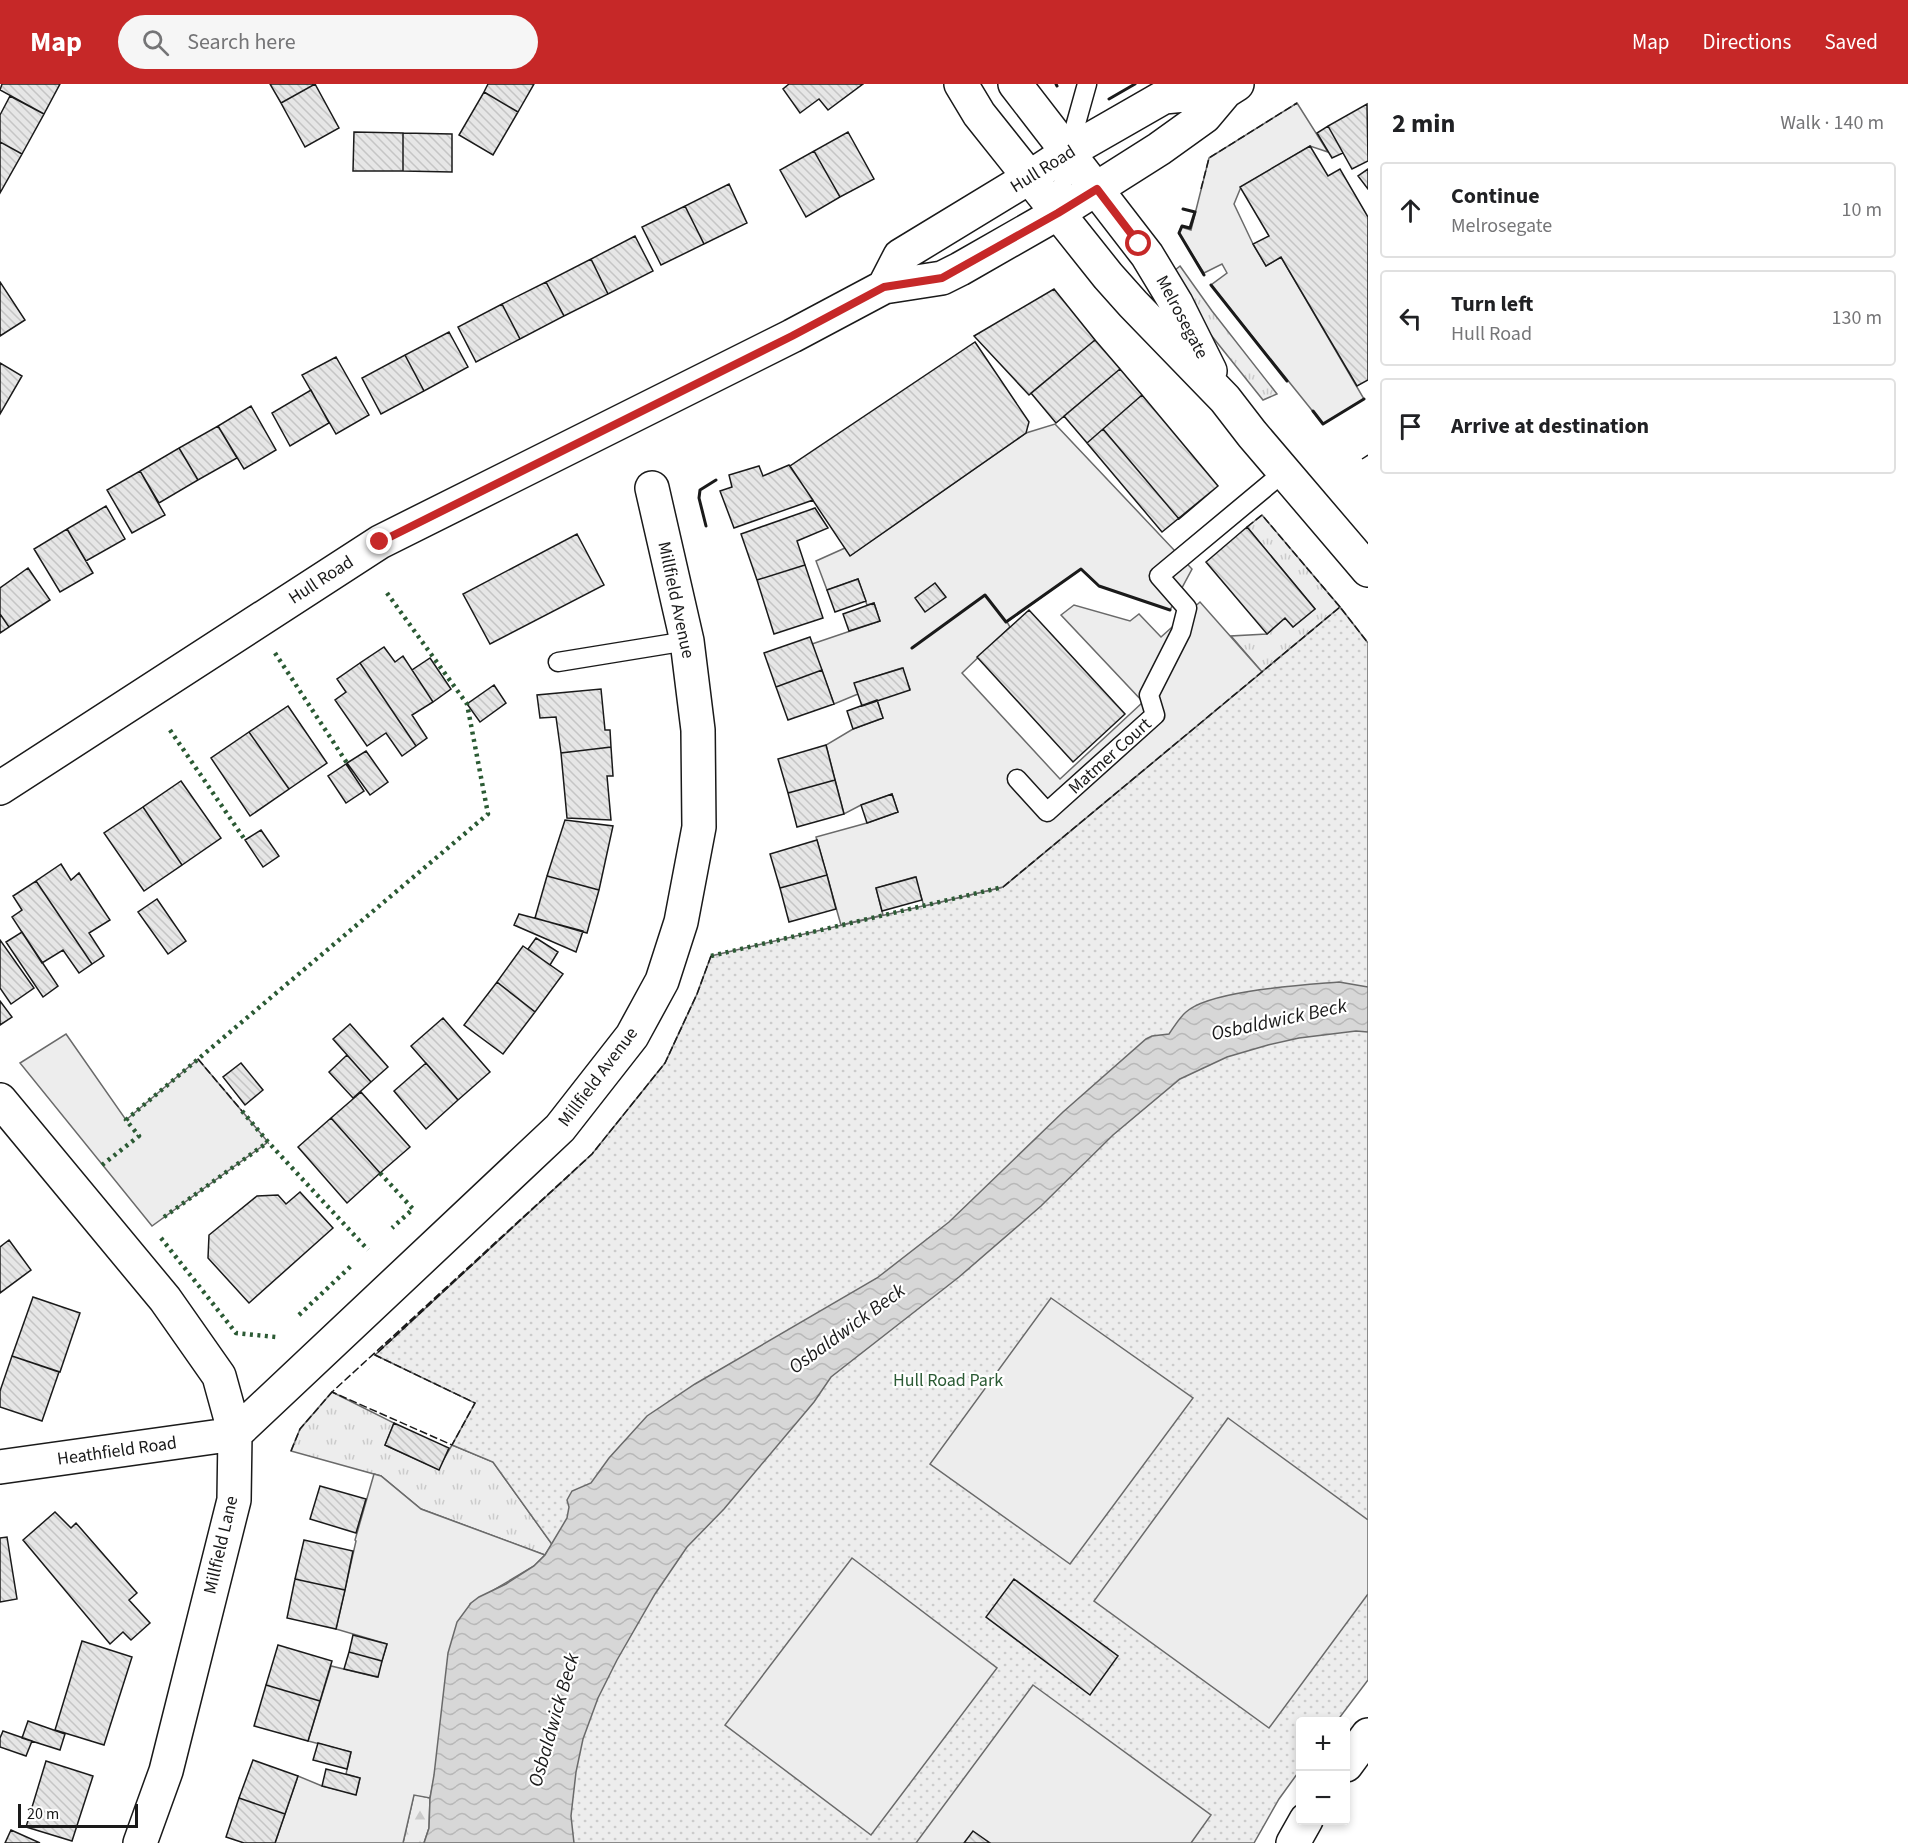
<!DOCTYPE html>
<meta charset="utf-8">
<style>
:root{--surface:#fff;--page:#f6f6f6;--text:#202124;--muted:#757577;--line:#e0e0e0;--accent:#c62828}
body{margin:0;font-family:"Source Sans 3",sans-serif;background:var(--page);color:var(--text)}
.controls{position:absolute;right:18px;bottom:18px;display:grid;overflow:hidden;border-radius:6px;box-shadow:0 3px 9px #0003}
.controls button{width:54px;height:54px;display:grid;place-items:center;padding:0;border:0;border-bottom:2px solid var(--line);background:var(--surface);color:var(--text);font:30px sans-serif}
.scale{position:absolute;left:18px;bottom:15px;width:120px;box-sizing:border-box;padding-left:6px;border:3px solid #1a1a1a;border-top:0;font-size:16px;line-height:21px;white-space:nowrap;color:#1a1a1a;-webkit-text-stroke:4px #fff;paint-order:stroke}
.stop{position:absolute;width:18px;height:18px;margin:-14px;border:4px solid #c62828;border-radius:50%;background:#fff}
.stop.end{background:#c62828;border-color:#fff;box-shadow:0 2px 6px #0008}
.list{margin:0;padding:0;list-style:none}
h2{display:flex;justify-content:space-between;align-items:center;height:78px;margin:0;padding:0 24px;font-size:26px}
h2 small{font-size:20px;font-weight:400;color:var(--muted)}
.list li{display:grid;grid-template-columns:39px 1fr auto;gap:18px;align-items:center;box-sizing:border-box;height:96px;margin:0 12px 12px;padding:0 12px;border:2px solid var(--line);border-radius:6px}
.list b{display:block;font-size:22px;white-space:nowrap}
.list p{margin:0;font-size:20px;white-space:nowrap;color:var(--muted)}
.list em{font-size:20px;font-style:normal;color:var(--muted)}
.icon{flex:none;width:33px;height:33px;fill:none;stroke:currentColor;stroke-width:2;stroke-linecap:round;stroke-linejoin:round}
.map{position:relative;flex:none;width:1368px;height:1759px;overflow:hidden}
header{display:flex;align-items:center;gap:36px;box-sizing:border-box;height:84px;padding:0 30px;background:var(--accent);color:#fff}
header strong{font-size:28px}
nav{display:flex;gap:33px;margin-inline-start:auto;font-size:21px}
.search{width:420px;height:54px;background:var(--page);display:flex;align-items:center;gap:15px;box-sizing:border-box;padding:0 21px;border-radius:33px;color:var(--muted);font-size:22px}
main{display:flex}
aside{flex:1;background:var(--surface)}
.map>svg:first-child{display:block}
.grass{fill:url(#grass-tufts);stroke:#6a6a6a;stroke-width:1.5}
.forest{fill:url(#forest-firs);stroke:#6a6a6a;stroke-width:1.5}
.park{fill:url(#park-dots);stroke:#6a6a6a;stroke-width:1.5}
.built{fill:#ededed;stroke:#6a6a6a;stroke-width:1.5}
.water{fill:url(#water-waves);stroke:#6a6a6a;stroke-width:1.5}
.building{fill:url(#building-back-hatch);stroke:#1a1a1a;stroke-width:1.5}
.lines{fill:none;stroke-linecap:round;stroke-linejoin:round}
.lane-casing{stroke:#1a1a1a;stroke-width:21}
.street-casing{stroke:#1a1a1a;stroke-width:36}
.secondary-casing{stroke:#1a1a1a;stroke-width:36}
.primary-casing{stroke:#1a1a1a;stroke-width:36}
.lane{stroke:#fff;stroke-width:18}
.street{stroke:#fff;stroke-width:33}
.secondary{stroke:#fff;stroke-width:33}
.primary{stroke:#fff;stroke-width:33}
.hedge{stroke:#2b5a34;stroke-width:4.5;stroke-dasharray:3 4.5;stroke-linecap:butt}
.fence{stroke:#1a1a1a;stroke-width:1.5;stroke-dasharray:8 3;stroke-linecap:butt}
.wall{stroke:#1a1a1a;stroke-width:3}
.route{stroke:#c62828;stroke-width:8}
.labels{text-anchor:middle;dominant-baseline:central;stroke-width:4.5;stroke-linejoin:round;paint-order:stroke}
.street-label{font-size:18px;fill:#1a1a1a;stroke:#fff}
.park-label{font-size:18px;fill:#2b5a34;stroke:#fff}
.water-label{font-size:20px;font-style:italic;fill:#1a1a1a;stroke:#fff}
</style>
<header>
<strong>Map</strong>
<div class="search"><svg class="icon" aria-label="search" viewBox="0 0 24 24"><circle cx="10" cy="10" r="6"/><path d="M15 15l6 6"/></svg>Search here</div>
<nav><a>Map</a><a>Directions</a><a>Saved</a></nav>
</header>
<main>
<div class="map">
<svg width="1368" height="1759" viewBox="0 0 1368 1759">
<defs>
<pattern id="grass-tufts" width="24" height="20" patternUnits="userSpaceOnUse" patternTransform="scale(1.5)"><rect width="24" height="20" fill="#ededed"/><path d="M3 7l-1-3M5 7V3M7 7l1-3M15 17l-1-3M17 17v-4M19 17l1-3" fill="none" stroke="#cbcbcb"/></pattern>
<pattern id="forest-firs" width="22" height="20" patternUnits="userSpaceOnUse" patternTransform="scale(1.5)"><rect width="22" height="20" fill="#ededed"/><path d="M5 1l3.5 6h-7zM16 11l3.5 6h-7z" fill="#cbcbcb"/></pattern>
<pattern id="park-dots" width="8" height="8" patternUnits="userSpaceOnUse" patternTransform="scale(1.5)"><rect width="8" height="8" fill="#ededed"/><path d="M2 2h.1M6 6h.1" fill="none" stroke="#cbcbcb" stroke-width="1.8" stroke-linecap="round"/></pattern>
<pattern id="water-waves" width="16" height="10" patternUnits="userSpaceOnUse" patternTransform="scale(1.5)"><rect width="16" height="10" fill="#d7d7d7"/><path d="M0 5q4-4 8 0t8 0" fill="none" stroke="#b8b8b8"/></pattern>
<pattern id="building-back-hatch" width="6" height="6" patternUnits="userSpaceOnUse" patternTransform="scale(1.5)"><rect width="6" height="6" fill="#e6e6e6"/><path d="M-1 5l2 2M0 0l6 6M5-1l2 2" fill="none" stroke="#c5c5c5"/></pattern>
</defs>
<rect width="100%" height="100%" fill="#fff"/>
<path class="grass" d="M 1180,182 L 1212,227 L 1277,310 L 1263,316 L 1187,221 L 1167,193 Z
M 1262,431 L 1340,523 L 1262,588 L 1231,552 L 1267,550 L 1285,534 L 1293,543 L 1315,525 L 1247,443 Z
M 332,1308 L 394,1339 L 385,1361 L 438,1385 L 452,1361 L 493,1378 L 552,1460 L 545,1471 L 421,1425 L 381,1392 L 291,1367 L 300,1345 Z"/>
<path class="forest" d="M 414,1710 L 430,1714 L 429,1744 L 424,1759 L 403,1759 Z"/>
<path class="park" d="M 1340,523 L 1368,559 L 1368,1596 L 1337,1637 L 1300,1638 L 1300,1686 L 1279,1715 L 1254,1759 L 519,1759 L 589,1512 L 493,1378 L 452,1361 L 475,1319 L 375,1271 L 592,1070 L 665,979 L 697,910 L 711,872 L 1003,803 Z"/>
<path class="built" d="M 1297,19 L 1328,68 L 1310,62 L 1241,103 L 1234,120 L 1253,160 L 1266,182 L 1281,173 L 1364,315 L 1323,340 L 1211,201 L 1227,189 L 1222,180 L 1204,189 L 1179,150 L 1181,143 L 1191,146 L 1209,74 Z
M 1055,340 L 1192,485 L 1170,526 L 1099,502 L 1081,485 L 1007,538 L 1010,543 L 962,589 L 1060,695 L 1143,618 L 1061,531 L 1074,521 L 1130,537 L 1139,530 L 1161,553 L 1200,518 L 1262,588 L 1003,803 L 924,822 L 915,793 L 876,804 L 883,831 L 841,841 L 816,753 L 867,739 L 898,728 L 892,710 L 861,721 L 844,730 L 826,661 L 853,645 L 883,634 L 877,616 L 910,605 L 902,584 L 855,599 L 858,610 L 834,620 L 812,560 L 880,537 L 874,519 L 867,521 L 858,495 L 827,506 L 816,477 L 845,464 L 851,471 L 1026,349 Z
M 66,950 L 126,1036 L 198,975 L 268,1058 L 152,1142 L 20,979 Z
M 1051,1214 L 1193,1314 L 1070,1480 L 930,1380 Z
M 1228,1334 L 1368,1436 L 1368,1510 L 1269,1644 L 1094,1517 Z
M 374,1390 L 381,1392 L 421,1425 L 545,1471 L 534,1482 L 470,1520 L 430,1714 L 414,1711 L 403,1759 L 275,1759 L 298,1692 L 322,1702 L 356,1710 L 360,1694 L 346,1690 L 351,1668 L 308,1657 L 331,1582 L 377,1593 L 387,1560 L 336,1545 L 356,1457 L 355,1456 Z
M 852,1474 L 997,1584 L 871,1751 L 725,1641 Z
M 1033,1601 L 1211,1731 L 1191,1759 L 916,1759 Z"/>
<path class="water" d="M 1339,898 L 1368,903 L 1368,948 L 1356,947 L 1299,954 L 1268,961 L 1227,973 L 1180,995 L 1113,1051 L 1041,1122 L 959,1193 L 831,1293 L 814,1318 L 724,1425 L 687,1463 L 655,1510 L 617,1576 L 598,1614 L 583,1655 L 576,1688 L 571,1732 L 574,1759 L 424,1759 L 429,1744 L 430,1714 L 434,1691 L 448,1569 L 457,1538 L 471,1519 L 479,1513 L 506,1500 L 534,1482 L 545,1471 L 567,1434 L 569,1423 L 567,1416 L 572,1407 L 591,1399 L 609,1374 L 647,1332 L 695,1300 L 877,1194 L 949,1138 L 1063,1028 L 1146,955 L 1152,952 L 1169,950 C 1174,943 1179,934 1186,928 C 1210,906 1305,901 1339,898 Z"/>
<path class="building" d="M 2,0 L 60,0 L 44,30 L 0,6 Z
M 270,0 L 315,0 L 281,19 Z
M 315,0 L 339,44 L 305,63 L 281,19 Z
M 488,0 L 534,0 L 518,28 L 484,8 Z
M 789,0 L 863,0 L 828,26 L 819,15 L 800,29 L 783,5 Z
M 484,8 L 518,28 L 493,71 L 459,51 Z
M 10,12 L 44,30 L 22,70 L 0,58 L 0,31 Z
M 1367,20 L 1368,77 L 1352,85 L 1328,42 Z
M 1328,42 L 1343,69 L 1332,74 L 1317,49 Z
M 354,48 L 403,49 L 403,87 L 353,87 Z
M 848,48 L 874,95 L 840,113 L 814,67 Z
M 403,49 L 452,50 L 452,88 L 403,87 Z
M 0,58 L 22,70 L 0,109 Z
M 1310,62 L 1328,92 L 1340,85 L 1368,133 L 1368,296 L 1357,302 L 1281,173 L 1266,182 L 1253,160 L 1269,152 L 1240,103 Z
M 814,67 L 840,113 L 806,133 L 780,86 Z
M 1368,85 L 1368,105 L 1358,92 Z
M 729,100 L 747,139 L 704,160 L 685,122 Z
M 685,122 L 704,160 L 661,181 L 642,143 Z
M 635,152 L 653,187 L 608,210 L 591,175 Z
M 591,175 L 608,210 L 564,232 L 546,198 Z
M 0,198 L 25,236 L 0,252 Z
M 546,198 L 564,232 L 520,255 L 502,220 Z
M 1054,205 L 1095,256 L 1029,311 L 974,252 Z
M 502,220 L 520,255 L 476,278 L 458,243 Z
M 449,248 L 468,283 L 424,307 L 405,271 Z
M 1095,256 L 1120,285 L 1056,339 L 1031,309 Z
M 975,258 L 1029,338 L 1026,349 L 850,472 L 790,382 Z
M 405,271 L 424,307 L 381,330 L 362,294 Z
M 336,273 L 369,331 L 336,350 L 302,291 Z
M 0,279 L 22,292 L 0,330 Z
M 1120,285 L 1142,311 L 1087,359 L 1064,332 Z
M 311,306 L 329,339 L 290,362 L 272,329 Z
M 1142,311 L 1218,402 L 1162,448 L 1087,359 Z
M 1142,311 L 1218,402 L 1179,435 L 1103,345 Z
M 251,322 L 276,366 L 244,385 L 218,342 Z
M 218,342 L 237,374 L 198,396 L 179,364 Z
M 179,364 L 198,396 L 159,419 L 140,387 Z
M 789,381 L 813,416 L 734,444 L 720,407 L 732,403 L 729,391 L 759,382 L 763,392 Z
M 140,387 L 165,431 L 132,449 L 107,406 Z
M 106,422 L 125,455 L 86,477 L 67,445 Z
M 815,424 L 828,444 L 797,457 L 805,481 L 757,496 L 741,450 Z
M 1247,443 L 1315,525 L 1293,543 L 1285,534 L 1267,550 L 1206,478 Z
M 67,445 L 93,489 L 60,508 L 34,465 Z
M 577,450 L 604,501 L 490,560 L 463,510 Z
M 805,481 L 823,534 L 774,550 L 757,496 Z
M 28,484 L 50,516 L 9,543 L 0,530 L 0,504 Z
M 858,495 L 866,517 L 835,528 L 827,506 Z
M 935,499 L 946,513 L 925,528 L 915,514 Z
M 874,519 L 880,537 L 849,547 L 843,530 Z
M 1029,526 L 1125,630 L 1073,678 L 977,573 Z
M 0,530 L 9,543 L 0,549 Z
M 810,553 L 822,586 L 776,603 L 764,569 Z
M 384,563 L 395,578 L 403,572 L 433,618 L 412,631 L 427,654 L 416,662 L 360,579 Z
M 430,574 L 451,605 L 433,618 L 412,586 Z
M 360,579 L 416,662 L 402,672 L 386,649 L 367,662 L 335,616 L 346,608 L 337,595 Z
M 903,584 L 910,606 L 862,622 L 854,599 Z
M 822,586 L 834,620 L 788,636 L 776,603 Z
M 494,601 L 506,619 L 480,638 L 467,620 Z
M 601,605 L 605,646 L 610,646 L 611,663 L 561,669 L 556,633 L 540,634 L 537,611 Z
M 877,616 L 883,634 L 853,645 L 847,627 Z
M 288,622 L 327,679 L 289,705 L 249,648 Z
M 249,648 L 289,705 L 250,732 L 211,674 Z
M 826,661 L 835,696 L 788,709 L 778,675 Z
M 611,663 L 613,692 L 607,692 L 611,736 L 567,734 L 561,669 Z
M 366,667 L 388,698 L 370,711 L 347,679 Z
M 346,680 L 364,707 L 346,719 L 328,692 Z
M 835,696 L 844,730 L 797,743 L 788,709 Z
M 181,697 L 221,754 L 182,781 L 143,723 Z
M 892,710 L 898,728 L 867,739 L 861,721 Z
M 143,723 L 182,781 L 144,807 L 104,749 Z
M 565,736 L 613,742 L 599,806 L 547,792 Z
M 261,746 L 279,772 L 263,783 L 245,756 Z
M 817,756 L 827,791 L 780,804 L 770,770 Z
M 61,780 L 71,796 L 79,789 L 110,836 L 89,849 L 104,872 L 92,880 L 36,797 Z
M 827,791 L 836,825 L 789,838 L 780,804 Z
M 547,792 L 599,806 L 587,849 L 535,834 Z
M 916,793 L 922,816 L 882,827 L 876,804 Z
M 36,797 L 92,880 L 79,889 L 63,866 L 42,879 L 12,833 L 22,826 L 13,812 Z
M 157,815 L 186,857 L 168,870 L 138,828 Z
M 519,830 L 583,847 L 576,868 L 514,841 Z
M 22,848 L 58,902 L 43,913 L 6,858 Z
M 536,854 L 558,868 L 550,881 L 528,865 Z
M 0,856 L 34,904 L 11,920 L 0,904 Z
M 523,862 L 563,890 L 535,928 L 497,898 Z
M 497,898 L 535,928 L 503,970 L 464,941 Z
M 0,917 L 12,933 L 0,941 Z
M 443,934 L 490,988 L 458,1016 L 411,962 Z
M 350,940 L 388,983 L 371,998 L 333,955 Z
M 347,971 L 371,998 L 353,1014 L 329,988 Z
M 241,979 L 263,1006 L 245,1021 L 223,993 Z
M 426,979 L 458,1016 L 426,1045 L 394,1007 Z
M 361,1008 L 410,1063 L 380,1089 L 331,1034 Z
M 331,1034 L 380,1089 L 347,1119 L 298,1063 Z
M 300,1108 L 333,1144 L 249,1219 L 208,1174 L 209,1151 L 257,1112 L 278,1111 L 286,1120 Z
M 9,1156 L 31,1186 L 0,1209 L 0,1163 Z
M 33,1213 L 80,1229 L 60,1288 L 12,1272 Z
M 12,1272 L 59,1288 L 42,1337 L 0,1323 L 0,1307 Z
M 394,1339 L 449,1364 L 439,1386 L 385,1361 Z
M 320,1402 L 366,1415 L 356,1449 L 310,1435 Z
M 55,1428 L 71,1444 L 76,1439 L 137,1509 L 129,1516 L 150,1539 L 131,1556 L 123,1548 L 110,1560 L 23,1456 Z
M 7,1453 L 17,1515 L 0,1518 L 0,1454 Z
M 304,1456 L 353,1467 L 345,1506 L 295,1495 Z
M 295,1495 L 345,1506 L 336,1545 L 287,1534 Z
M 1014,1495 L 1118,1572 L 1090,1611 L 986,1533 Z
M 353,1551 L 387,1560 L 382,1577 L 349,1568 Z
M 82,1557 L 132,1573 L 104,1661 L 55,1646 Z
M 278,1561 L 332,1577 L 320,1617 L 266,1601 Z
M 349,1568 L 382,1577 L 378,1593 L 344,1585 Z
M 266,1601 L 320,1617 L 308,1657 L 254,1642 Z
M 28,1637 L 65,1650 L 60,1666 L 22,1654 Z
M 3,1647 L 32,1657 L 26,1672 L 0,1663 L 0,1654 Z
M 318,1659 L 351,1668 L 347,1685 L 313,1676 Z
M 253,1676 L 298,1692 L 285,1730 L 239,1714 Z
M 46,1677 L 93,1692 L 72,1757 L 26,1743 Z
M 326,1685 L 360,1694 L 356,1711 L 322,1702 Z
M 239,1714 L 285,1730 L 275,1759 L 244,1759 L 226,1753 Z
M 11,1746 L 40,1759 L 5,1759 Z
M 973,1747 L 990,1759 L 964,1759 Z"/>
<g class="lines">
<g class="lane-casing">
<path id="lane" d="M 1058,129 L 1068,68 L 1087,0
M 558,578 L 687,557
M 1017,695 L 1047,728 L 1155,631 L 1149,611 L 1181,548 L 1187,524 L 1159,492 L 1284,388"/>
</g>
<g class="street-casing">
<path id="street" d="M 0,1016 L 165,1215 L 219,1292 L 235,1350 L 234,1416 L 166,1687 L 140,1759
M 0,1383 L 235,1350 L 560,1044 L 632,952 L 662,897 L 681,838 L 699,743 L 698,646 L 687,557 L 652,404
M 1346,1681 L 1368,1651
M 1293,1759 L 1306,1736"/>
</g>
<g class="secondary-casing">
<path id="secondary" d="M 961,0 L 979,30 L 1108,192 L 1133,220 L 1225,315 L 1252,350 L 1368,486
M 1015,0 L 1147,171 L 1176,219 L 1210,287"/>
</g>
<g class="primary-casing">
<path id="primary" d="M 884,203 L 900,172 L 1030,93 L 1068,68 L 1164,13 L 1226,7
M 0,704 L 380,458 L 792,252 L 884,203 L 942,194 L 960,185 L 1058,129 L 1159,65 L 1205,32 L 1226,7 L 1237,0"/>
</g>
<use href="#lane" class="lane"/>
<use href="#street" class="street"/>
<use href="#secondary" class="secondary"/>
<use href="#primary" class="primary"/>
<path class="hedge" d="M 275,569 L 347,679
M 170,646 L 245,756
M 711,872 L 1003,803
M 242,1027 L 268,1058 L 368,1166
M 102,1081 L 139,1052 L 126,1036 L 488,730 L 467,620 L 387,509
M 380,1089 L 413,1125 L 392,1144
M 164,1133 L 268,1058
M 161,1154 L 236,1249 L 276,1253
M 299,1231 L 351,1182"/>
<path class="fence" d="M 1201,105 L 1209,74 L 1297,19
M 1362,375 L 1368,371
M 1247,443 L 1262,431 L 1340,523
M 1003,803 L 1340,523 L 1368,559
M 711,872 L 697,910 L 665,979 L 592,1070 L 375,1271 L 475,1319 L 452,1361 L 332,1308 L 592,1070 L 665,979 L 697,910 L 711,872
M 198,975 L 242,1027
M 291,1367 L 300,1345 L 332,1308"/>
<path class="wall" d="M 1056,0 L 1057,2
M 1109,15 L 1135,0
M 1183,125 L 1195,128 L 1190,144 L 1182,142 L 1179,149 L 1204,191
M 1211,201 L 1287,297
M 1313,327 L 1323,340 L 1364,315
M 706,442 L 699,414 L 700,406 L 716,396
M 912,564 L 985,511 L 1006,538 L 1081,485 L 1099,502 L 1170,526"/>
</g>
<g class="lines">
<path class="route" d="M 380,458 L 792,252 L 884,203 L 942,194 L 1058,129 L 1097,105 L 1139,160"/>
</g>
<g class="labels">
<g class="street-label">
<text transform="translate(1043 85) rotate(-32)">Hull Road</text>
<text transform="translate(1182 233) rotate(62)">Melrosegate</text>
<text transform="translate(321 496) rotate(-33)">Hull Road</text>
<text transform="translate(676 516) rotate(78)">Millfield Avenue</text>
<text transform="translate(1110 672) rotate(-42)">Matmer Court</text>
<text transform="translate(598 993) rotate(-53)">Millfield Avenue</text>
<text transform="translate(117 1367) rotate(-8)">Heathfield Road</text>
<text transform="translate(221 1461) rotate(-77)">Millfield Lane</text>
</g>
<g class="park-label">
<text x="948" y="1296">Hull Road Park</text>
</g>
<g class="water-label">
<text transform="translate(1279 936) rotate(-12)">Osbaldwick Beck</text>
<text transform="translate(847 1245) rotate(-36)">Osbaldwick Beck</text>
<text transform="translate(554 1636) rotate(-74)">Osbaldwick Beck</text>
</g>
</g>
</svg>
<div class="controls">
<button>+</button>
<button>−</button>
</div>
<div class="scale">20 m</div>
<div class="stop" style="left:1139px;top:160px"></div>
<div class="stop end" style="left:380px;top:458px"></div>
</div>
<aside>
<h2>2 min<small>Walk · 140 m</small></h2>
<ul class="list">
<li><svg class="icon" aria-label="ahead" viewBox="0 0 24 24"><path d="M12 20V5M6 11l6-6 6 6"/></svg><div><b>Continue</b><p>Melrosegate</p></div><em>10 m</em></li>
<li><svg class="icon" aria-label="left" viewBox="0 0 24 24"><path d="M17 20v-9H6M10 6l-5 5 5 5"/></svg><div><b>Turn left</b><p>Hull Road</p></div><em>130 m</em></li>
<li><svg class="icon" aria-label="arrive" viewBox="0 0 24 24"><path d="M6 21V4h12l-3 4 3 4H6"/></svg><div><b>Arrive at destination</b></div></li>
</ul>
</aside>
</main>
